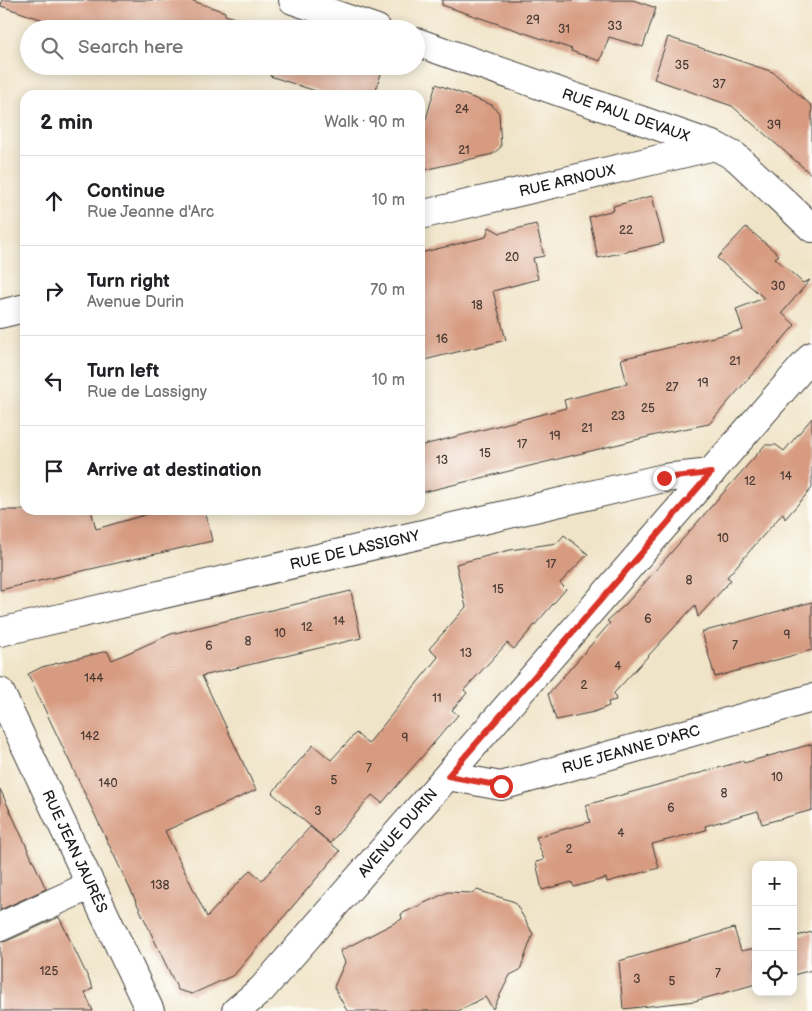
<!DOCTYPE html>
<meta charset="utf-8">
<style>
:root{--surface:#fff;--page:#f2f2f2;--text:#202124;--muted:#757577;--line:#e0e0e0}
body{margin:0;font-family:"Balsamiq Sans",sans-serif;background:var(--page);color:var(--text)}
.controls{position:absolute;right:15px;bottom:15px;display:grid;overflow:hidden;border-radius:10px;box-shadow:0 2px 12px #0003}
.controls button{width:45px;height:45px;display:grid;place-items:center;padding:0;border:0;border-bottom:1px solid var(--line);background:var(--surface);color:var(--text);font:25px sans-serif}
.stop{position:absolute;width:15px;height:15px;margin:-11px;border:4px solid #d93025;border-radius:50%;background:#fff}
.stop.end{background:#d93025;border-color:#fff;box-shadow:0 1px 5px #0008}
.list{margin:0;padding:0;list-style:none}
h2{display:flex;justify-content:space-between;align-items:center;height:65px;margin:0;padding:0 20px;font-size:21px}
h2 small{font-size:16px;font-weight:400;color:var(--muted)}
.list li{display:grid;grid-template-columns:32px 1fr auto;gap:15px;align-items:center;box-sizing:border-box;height:90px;padding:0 20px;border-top:1px solid var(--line)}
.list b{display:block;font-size:19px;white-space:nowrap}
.list p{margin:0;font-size:16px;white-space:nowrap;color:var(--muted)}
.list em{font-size:16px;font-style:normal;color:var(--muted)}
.icon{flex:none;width:28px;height:28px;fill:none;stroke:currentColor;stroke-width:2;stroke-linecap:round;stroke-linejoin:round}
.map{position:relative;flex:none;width:812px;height:1011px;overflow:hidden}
.search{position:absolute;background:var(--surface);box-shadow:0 2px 12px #0003;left:20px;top:20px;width:405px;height:55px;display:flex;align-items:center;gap:12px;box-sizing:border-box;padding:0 18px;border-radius:28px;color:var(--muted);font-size:19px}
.panel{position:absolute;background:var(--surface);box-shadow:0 2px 12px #0003;left:20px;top:90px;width:405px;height:425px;border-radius:15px}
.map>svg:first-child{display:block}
.building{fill:#d79b81}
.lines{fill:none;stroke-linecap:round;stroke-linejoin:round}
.minor-casing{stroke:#3c3a36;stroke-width:30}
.minor{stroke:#fff;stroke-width:28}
.route{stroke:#d93025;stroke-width:6}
.labels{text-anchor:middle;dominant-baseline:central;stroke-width:5;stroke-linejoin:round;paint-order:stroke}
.number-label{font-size:12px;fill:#4b3c35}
.street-label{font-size:15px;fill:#1c1c1c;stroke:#fdfcf7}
</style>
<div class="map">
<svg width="812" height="1011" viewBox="0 0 812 1011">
<rect width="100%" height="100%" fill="#fdfcf7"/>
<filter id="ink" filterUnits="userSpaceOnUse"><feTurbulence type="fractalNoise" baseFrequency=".02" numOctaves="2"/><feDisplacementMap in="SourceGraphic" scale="10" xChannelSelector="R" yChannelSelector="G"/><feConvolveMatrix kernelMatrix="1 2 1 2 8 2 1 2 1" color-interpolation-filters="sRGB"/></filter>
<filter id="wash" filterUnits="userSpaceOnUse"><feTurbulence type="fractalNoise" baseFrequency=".0096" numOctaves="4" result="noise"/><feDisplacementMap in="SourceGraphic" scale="20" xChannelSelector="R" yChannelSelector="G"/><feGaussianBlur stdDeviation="1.12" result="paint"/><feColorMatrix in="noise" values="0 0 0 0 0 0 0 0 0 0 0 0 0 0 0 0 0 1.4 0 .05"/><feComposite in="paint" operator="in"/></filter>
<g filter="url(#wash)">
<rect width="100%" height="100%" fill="#f0e4c8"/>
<g id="blocks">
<path class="building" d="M 2,0 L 190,0 L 225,12 L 225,15 L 266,29 L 71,29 L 1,6 Z
M 442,0 L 633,0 L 656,8 L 643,47 L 609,37 L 600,61 L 571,51 L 572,49 L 442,5 Z
M 668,37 L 773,72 L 812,106 L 812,175 L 732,106 L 654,79 Z
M 252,66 L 372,66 L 382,71 L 374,95 L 328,95 L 270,76 L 271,72 Z
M 436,84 L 492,105 L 499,113 L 501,147 L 493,154 L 420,171 L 420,126 L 424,126 Z
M 652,196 L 664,243 L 598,258 L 589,217 L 614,210 L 613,206 Z
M 536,224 L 544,256 L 533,258 L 538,279 L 493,291 L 506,340 L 420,361 L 420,253 L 486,237 L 489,227 L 500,233 Z
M 746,227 L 779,255 L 775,258 L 803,283 L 810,280 L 782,313 L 795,325 L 709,424 L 668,432 L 420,493 L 420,446 L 566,408 L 564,400 L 627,384 L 621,359 L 743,330 L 736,309 L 764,298 L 717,258 Z
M 812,418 L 812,488 L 785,519 L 783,513 L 727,577 L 731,580 L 698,617 L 695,605 L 614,693 L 616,700 L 608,702 L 609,706 L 594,712 L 556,720 L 548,694 L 610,623 L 607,621 L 626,604 L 765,445 L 776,445 L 784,451 Z
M 0,510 L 91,510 L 96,529 L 162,510 L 205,510 L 212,541 L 0,590 Z
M 564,535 L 588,554 L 560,583 L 566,589 L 514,649 L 507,643 L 464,690 L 467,693 L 452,710 L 458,715 L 382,803 L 372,795 L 330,843 L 272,793 L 313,745 L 331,760 L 356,733 L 368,744 L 438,657 L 429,649 L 466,607 L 456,564 L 510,550 L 557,543 Z
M 351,591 L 361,638 L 202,676 L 256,790 L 165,831 L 207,917 L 250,870 L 262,880 L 310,827 L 340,851 L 234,975 L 192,994 L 178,990 L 28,674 L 42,667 L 107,651 L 112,660 L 171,634 Z
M 812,602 L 812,650 L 715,677 L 702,632 Z
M 812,744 L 812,810 L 762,824 L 758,811 L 705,826 L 706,830 L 652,844 L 659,868 L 607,882 L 606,878 L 574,887 L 572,882 L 542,890 L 536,862 L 544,860 L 536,837 L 590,822 L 586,805 L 743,761 L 744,763 Z
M 0,789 L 46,889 L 0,910 Z
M 477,890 L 515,902 L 533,934 L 520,970 L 510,975 L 493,1009 L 485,997 L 458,1011 L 347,1011 L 334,987 L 345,962 L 340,951 L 402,919 L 401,914 L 448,892 L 472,893 Z
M 59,917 L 93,988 L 85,993 L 93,1011 L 0,1011 L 0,942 L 7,941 Z
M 734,928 L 741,951 L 756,948 L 756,984 L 695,1001 L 623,1009 L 619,961 Z
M 812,932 L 812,970 L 793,975 L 793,937 Z"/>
</g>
</g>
<g filter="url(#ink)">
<use href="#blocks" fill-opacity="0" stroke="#3c3a36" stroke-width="1"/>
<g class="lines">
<g class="minor-casing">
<g id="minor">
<path d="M 293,0 L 377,29"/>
<path id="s1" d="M 416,42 L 715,146 L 736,157 L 812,228"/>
<path id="s2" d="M 420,215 L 715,146"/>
<path d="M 0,314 L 25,308"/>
<path id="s3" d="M 0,632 L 664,478 L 711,473"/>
<path id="s4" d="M 0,692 L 150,1011"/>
<path id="s5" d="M 448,776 L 501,786 L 812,698"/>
<path d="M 0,927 L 91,885"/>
<path id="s6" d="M 236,1011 L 262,989 L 812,356"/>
</g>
</g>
<use href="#minor" class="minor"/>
</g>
</g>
<g class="lines" filter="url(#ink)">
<path class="route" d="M 501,786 L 448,776 L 711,473 L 664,478"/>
</g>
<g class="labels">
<g class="number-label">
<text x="533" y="20">29</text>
<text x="615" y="26">33</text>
<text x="564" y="29">31</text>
<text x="682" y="65">35</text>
<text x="719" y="84">37</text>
<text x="462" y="109">24</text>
<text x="774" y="125">39</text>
<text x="464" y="150">21</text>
<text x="626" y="230">22</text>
<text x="512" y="257">20</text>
<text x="778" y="286">30</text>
<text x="477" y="305">18</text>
<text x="442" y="339">16</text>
<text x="735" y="361">21</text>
<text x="703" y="383">19</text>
<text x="672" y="387">27</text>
<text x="648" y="408">25</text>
<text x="618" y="416">23</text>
<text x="587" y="428">21</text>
<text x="555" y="436">19</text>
<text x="522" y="444">17</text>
<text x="485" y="453">15</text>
<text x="442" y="460">13</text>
<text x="786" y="476">14</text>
<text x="750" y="481">12</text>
<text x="723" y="538">10</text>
<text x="551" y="564">17</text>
<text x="689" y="580">8</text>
<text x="498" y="589">15</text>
<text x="648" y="619">6</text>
<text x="339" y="621">14</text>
<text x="307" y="627">12</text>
<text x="280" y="633">10</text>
<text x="787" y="635">9</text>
<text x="248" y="641">8</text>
<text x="735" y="645">7</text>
<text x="209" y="646">6</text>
<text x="466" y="653">13</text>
<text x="618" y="666">4</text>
<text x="94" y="678">144</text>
<text x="584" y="685">2</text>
<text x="437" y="698">11</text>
<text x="90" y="736">142</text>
<text x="405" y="738">9</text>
<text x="369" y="768">7</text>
<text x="777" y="777">10</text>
<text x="334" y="780">5</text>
<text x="108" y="783">140</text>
<text x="724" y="793">8</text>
<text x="671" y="808">6</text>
<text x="318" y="811">3</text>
<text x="621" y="833">4</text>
<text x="569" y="849">2</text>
<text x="160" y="885">138</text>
<text x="49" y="971">125</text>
<text x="718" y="973">7</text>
<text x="637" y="979">3</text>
<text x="672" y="981">5</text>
</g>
<g class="street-label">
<text stroke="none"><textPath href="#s1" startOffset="222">RUE PAUL DEVAUX</textPath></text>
<text stroke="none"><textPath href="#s2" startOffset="151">RUE ARNOUX</textPath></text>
<text stroke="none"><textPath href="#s3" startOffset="364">RUE DE LASSIGNY</textPath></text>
<text stroke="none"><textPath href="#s5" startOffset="189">RUE JEANNE D'ARC</textPath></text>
<text stroke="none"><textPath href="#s6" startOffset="241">AVENUE DURIN</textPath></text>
<text stroke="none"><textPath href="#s4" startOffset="176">RUE JEAN JAURÈS</textPath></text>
</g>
</g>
</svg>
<div class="controls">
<button>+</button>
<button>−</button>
<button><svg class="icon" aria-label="locate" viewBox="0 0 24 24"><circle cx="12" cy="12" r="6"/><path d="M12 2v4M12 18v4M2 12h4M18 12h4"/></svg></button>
</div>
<div class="stop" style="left:501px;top:786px"></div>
<div class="stop end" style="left:664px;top:478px"></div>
<div class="search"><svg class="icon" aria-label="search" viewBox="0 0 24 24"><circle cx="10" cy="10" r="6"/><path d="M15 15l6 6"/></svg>Search here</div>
<section class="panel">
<h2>2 min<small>Walk · 90 m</small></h2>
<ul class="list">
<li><svg class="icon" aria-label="ahead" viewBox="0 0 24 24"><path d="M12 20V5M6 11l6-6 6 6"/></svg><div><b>Continue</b><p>Rue Jeanne d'Arc</p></div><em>10 m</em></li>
<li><svg class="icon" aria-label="right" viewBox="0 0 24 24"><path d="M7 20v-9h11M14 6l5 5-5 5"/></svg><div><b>Turn right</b><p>Avenue Durin</p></div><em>70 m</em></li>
<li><svg class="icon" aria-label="left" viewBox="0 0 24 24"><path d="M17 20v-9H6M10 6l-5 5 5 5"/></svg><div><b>Turn left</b><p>Rue de Lassigny</p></div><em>10 m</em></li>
<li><svg class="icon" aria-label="arrive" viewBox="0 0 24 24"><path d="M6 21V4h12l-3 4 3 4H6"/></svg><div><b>Arrive at destination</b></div></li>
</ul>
</section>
</div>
